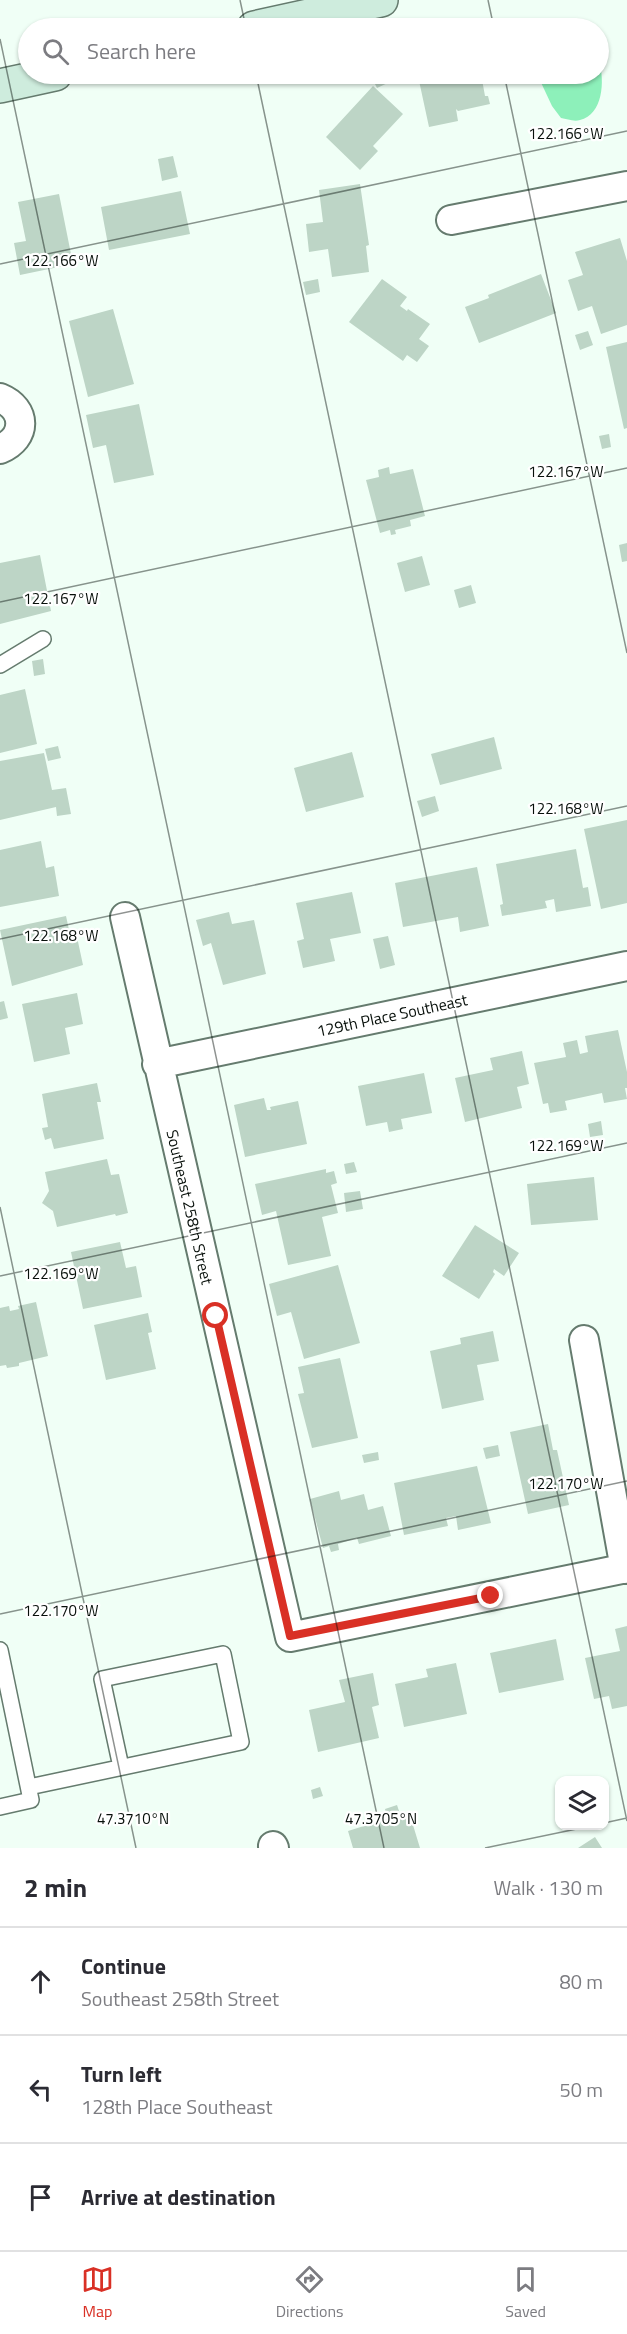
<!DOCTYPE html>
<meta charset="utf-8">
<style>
:root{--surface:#fff;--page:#f2f2f3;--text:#2b2b33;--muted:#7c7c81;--line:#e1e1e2;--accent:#d93025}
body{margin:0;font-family:"Titillium Web",sans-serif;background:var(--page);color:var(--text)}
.controls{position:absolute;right:18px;bottom:18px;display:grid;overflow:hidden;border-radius:12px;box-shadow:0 2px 4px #0004}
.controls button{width:54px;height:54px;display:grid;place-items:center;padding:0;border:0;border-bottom:2px solid var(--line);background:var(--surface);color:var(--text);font:30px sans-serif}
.stop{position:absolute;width:18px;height:18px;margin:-14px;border:4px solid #d93025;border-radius:50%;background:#fff}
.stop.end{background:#d93025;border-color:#fff;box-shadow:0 2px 6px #0008}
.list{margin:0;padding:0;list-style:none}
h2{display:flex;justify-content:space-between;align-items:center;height:78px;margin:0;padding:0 24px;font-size:26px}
h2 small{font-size:20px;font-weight:400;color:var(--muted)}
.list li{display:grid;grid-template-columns:39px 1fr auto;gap:18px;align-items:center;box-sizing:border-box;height:108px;padding:0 24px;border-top:2px solid var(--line)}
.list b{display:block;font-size:22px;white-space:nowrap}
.list p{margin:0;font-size:20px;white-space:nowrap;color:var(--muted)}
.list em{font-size:20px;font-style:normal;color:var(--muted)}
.icon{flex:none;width:33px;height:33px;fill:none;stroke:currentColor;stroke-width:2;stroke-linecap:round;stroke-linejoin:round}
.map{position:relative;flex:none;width:627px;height:1848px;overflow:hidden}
.search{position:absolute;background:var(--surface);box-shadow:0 2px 4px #0004;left:18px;right:18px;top:18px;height:66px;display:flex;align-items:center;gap:15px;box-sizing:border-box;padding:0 21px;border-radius:33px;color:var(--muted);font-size:22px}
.sheet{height:402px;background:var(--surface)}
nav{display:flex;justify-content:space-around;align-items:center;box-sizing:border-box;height:84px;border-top:2px solid var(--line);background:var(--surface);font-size:16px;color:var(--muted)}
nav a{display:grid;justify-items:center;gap:3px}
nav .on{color:var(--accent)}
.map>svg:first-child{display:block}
.water{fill:#8df0ba}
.building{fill:#bdd5c6}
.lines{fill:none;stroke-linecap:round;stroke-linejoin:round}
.lane-casing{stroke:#657b6e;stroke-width:18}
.street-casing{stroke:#657b6e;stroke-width:32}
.secondary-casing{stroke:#657b6e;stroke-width:36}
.lane{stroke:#fff;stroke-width:15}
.street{stroke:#fff;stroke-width:28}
.secondary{stroke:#ceecdd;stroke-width:33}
.route{stroke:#d93025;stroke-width:8}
.ticks{fill:none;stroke:#070f0a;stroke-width:1.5;stroke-opacity:0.45}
.labels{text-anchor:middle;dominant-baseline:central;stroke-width:4.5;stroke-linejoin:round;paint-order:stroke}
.street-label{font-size:16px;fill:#070f0a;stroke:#fff}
.ticks-label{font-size:15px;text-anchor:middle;fill:#070f0a;stroke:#fff;stroke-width:4.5;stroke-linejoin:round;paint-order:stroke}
</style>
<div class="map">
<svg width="627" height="1848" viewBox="0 0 627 1848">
<rect width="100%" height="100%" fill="#f0fff6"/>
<path class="water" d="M 599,62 C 605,80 603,115 580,120 C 574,122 567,119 561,118 L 552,106 L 537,74 L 598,74 Z"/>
<path class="building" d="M 370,74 L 391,74 L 394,80 L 377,88 Z
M 429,74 L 481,74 L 485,96 L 488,96 L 490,104 L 458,111 L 456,109 L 458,121 L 429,127 L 418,76 Z
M 373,86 L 403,114 L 373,146 L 378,151 L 360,170 L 326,137 Z
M 173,156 L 178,177 L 162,181 L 158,159 Z
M 360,184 L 369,245 L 366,246 L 369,272 L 332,277 L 328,249 L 309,252 L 306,224 L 323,222 L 319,190 Z
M 181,191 L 190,234 L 109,250 L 101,207 Z
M 59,194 L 73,264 L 20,275 L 14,243 L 26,241 L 18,202 Z
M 620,238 L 627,261 L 627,325 L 601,334 L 592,306 L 578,311 L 568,280 L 583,275 L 575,252 Z
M 541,274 L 556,313 L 479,343 L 465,307 L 489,298 L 488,295 Z
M 318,279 L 320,292 L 306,295 L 303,282 Z
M 382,279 L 407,297 L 400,306 L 407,311 L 408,309 L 430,324 L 419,339 L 429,346 L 417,362 L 407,355 L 403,361 L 349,322 Z
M 113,309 L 134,384 L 88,397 L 69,321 Z
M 588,331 L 593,345 L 580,350 L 575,335 Z
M 627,342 L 627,428 L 624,429 L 606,347 Z
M 139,404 L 154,475 L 114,483 L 106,445 L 93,448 L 86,415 Z
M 609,434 L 611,447 L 602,449 L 599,436 Z
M 389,467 L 390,474 L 413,469 L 425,516 L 410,520 L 411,526 L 395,530 L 396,534 L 391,535 L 390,530 L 380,533 L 366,480 L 379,477 L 378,470 Z
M 627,543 L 627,561 L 622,562 L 619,545 Z
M 40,555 L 51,611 L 0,624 L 0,563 Z
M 422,556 L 430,585 L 405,592 L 397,563 Z
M 471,585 L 476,603 L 459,608 L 454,590 Z
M 43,659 L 45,674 L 34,676 L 32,661 Z
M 25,689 L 37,744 L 0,753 L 0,695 Z
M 494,737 L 502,769 L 440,785 L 431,754 Z
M 58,746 L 61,758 L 48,761 L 45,749 Z
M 352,752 L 364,797 L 306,812 L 294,768 Z
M 44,753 L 52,790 L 66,788 L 71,814 L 57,816 L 56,807 L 0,820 L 0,761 Z
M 435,796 L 439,811 L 422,817 L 417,801 Z
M 627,820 L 627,903 L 601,909 L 584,829 Z
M 41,841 L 46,868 L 54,866 L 59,896 L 0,907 L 0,850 Z
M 576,849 L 583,888 L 588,887 L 591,906 L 556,912 L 554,899 L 545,901 L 547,908 L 502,916 L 500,905 L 503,904 L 496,864 Z
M 477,867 L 489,926 L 460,932 L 458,917 L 403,927 L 395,883 Z
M 352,892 L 361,933 L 330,939 L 335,961 L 303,968 L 297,941 L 304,939 L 296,903 Z
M 229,912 L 232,924 L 254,920 L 266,974 L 223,985 L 211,943 L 203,946 L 196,920 Z
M 66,916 L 71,939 L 77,937 L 83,965 L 12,986 L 0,930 Z
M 388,936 L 395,965 L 380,969 L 373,939 Z
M 77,993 L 83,1024 L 65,1028 L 70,1054 L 34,1062 L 22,1004 Z
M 4,1001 L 8,1018 L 0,1020 L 0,1002 Z
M 618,1030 L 627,1072 L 627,1088 L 625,1088 L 627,1099 L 604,1103 L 602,1093 L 565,1101 L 567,1110 L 550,1113 L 548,1103 L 543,1104 L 534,1063 L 566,1057 L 563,1043 L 577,1040 L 580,1054 L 588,1052 L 585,1036 Z
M 522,1051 L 529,1084 L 517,1087 L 522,1108 L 465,1122 L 455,1078 L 493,1070 L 490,1058 Z
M 424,1073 L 432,1113 L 401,1119 L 403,1129 L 389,1132 L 387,1122 L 366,1126 L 358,1086 Z
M 97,1083 L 101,1102 L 97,1102 L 104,1139 L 54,1149 L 51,1138 L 45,1140 L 42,1128 L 48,1127 L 42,1094 Z
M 264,1098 L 267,1110 L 271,1110 L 270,1107 L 298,1101 L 307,1144 L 245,1157 L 234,1105 Z
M 601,1121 L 603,1135 L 590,1137 L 588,1124 Z
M 107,1159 L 111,1175 L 119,1174 L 128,1213 L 116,1216 L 115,1214 L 57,1227 L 53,1211 L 42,1203 L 49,1191 L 45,1172 Z
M 354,1162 L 357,1172 L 346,1174 L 344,1164 Z
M 326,1169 L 326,1173 L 334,1171 L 337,1183 L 331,1185 L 338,1213 L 322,1217 L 331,1256 L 288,1265 L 276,1211 L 262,1215 L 255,1184 Z
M 594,1177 L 598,1220 L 531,1225 L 527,1184 Z
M 360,1191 L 363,1209 L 346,1212 L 344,1193 Z
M 475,1225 L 519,1253 L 504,1276 L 494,1269 L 493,1272 L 495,1274 L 479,1299 L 442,1276 Z
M 120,1242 L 126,1268 L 136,1266 L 142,1297 L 83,1309 L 71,1252 Z
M 338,1265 L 360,1343 L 304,1359 L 291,1312 L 277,1316 L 269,1284 Z
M 36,1302 L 48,1356 L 19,1363 L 19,1366 L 7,1368 L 6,1365 L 0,1366 L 0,1308 L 9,1306 L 10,1311 L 19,1309 L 18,1306 Z
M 148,1313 L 152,1332 L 148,1333 L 156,1369 L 106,1380 L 94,1325 Z
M 493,1331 L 499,1361 L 477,1365 L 484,1400 L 442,1409 L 430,1351 L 461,1344 L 460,1338 Z
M 340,1358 L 358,1438 L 312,1448 L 298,1394 L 304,1393 L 298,1367 Z
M 548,1424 L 553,1450 L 557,1450 L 569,1505 L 528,1514 L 510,1432 Z
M 498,1445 L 500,1456 L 486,1459 L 483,1448 Z
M 378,1452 L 379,1460 L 364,1463 L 362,1455 Z
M 477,1466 L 491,1523 L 458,1530 L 456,1516 L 446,1518 L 448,1526 L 404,1535 L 394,1483 Z
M 339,1491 L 341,1500 L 364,1494 L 368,1510 L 383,1506 L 391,1536 L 359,1544 L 357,1538 L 338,1544 L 339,1550 L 331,1552 L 329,1546 L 323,1548 L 310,1499 Z
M 627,1626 L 627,1706 L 612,1709 L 609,1696 L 594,1699 L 585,1658 L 620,1651 L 615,1629 Z
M 556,1639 L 564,1680 L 499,1693 L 490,1653 Z
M 456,1663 L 467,1714 L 404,1727 L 395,1684 L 428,1677 L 426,1669 Z
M 373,1673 L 379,1705 L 372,1707 L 379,1738 L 318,1752 L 309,1710 L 345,1702 L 339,1680 Z
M 320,1787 L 323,1796 L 313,1799 L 311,1790 Z
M 397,1805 L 400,1814 L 387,1818 L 385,1809 Z
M 409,1812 L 420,1848 L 353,1848 L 348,1831 Z
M 595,1837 L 602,1848 L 578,1848 Z"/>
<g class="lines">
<g class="lane-casing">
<path id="lane" d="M 0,665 L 43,639
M 0,1650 L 31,1800 L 0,1807
M 29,1787 L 241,1742 L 223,1654 L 102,1679 L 121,1767"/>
</g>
<g class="street-casing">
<path id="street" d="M 451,220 L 627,186
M 0,398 C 27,409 27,438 0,449
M 125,917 L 290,1637 L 627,1568
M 157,1064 L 627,966
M 584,1340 L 625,1569
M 273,1846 L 274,1848"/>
</g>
<g class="secondary-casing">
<path id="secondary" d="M 254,28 L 381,0
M 0,86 L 55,74"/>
</g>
<use href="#lane" class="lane"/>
<use href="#street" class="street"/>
<use href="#secondary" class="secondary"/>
</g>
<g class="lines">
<path class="route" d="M 216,1316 L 290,1636 L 491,1596"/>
</g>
<path class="ticks" d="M 240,0 L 246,28M 488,0 L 494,28M 0,39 L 384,1848M 256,74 L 627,1821M 504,74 L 627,653M 0,264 L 627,131M 0,602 L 627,468M 0,939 L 627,806M 0,1207 L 136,1848M 0,1276 L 627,1143M 0,1614 L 627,1481M 604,1823 L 627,1818M 485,1848 L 591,1826"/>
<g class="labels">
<g class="street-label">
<text transform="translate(392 1015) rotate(-12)">129th Place Southeast</text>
<text transform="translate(190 1207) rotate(77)">Southeast 258th Street</text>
</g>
</g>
<g class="ticks-label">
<text x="566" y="139">122.166°W</text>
<text x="61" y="266">122.166°W</text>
<text x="566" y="477">122.167°W</text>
<text x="61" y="604">122.167°W</text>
<text x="566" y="814">122.168°W</text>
<text x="61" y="941">122.168°W</text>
<text x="566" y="1151">122.169°W</text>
<text x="61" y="1279">122.169°W</text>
<text x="566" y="1489">122.170°W</text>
<text x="61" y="1616">122.170°W</text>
<text x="133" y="1824">47.3710°N</text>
<text x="381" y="1824">47.3705°N</text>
</g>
</svg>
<div class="controls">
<button><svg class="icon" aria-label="layers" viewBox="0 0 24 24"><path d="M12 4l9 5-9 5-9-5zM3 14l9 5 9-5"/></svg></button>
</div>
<div class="stop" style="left:216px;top:1316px"></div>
<div class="stop end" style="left:491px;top:1596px"></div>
<div class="search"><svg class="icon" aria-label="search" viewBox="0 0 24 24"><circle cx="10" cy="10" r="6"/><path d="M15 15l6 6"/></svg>Search here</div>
</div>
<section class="sheet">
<h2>2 min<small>Walk · 130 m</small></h2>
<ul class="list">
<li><svg class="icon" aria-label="ahead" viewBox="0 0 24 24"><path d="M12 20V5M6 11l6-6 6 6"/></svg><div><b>Continue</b><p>Southeast 258th Street</p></div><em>80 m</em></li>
<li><svg class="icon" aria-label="left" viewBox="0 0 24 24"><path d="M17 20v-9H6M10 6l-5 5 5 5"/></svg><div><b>Turn left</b><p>128th Place Southeast</p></div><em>50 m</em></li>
<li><svg class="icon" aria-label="arrive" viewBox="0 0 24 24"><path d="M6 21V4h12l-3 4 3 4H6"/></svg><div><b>Arrive at destination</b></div></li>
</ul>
</section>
<nav>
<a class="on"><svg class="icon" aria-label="map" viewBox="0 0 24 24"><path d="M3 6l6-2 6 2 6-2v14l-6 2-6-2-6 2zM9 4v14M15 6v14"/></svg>Map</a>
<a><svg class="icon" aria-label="directions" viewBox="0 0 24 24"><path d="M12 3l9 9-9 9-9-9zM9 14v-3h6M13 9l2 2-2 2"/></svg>Directions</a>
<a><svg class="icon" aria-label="saved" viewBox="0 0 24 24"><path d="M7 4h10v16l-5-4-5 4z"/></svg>Saved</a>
</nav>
